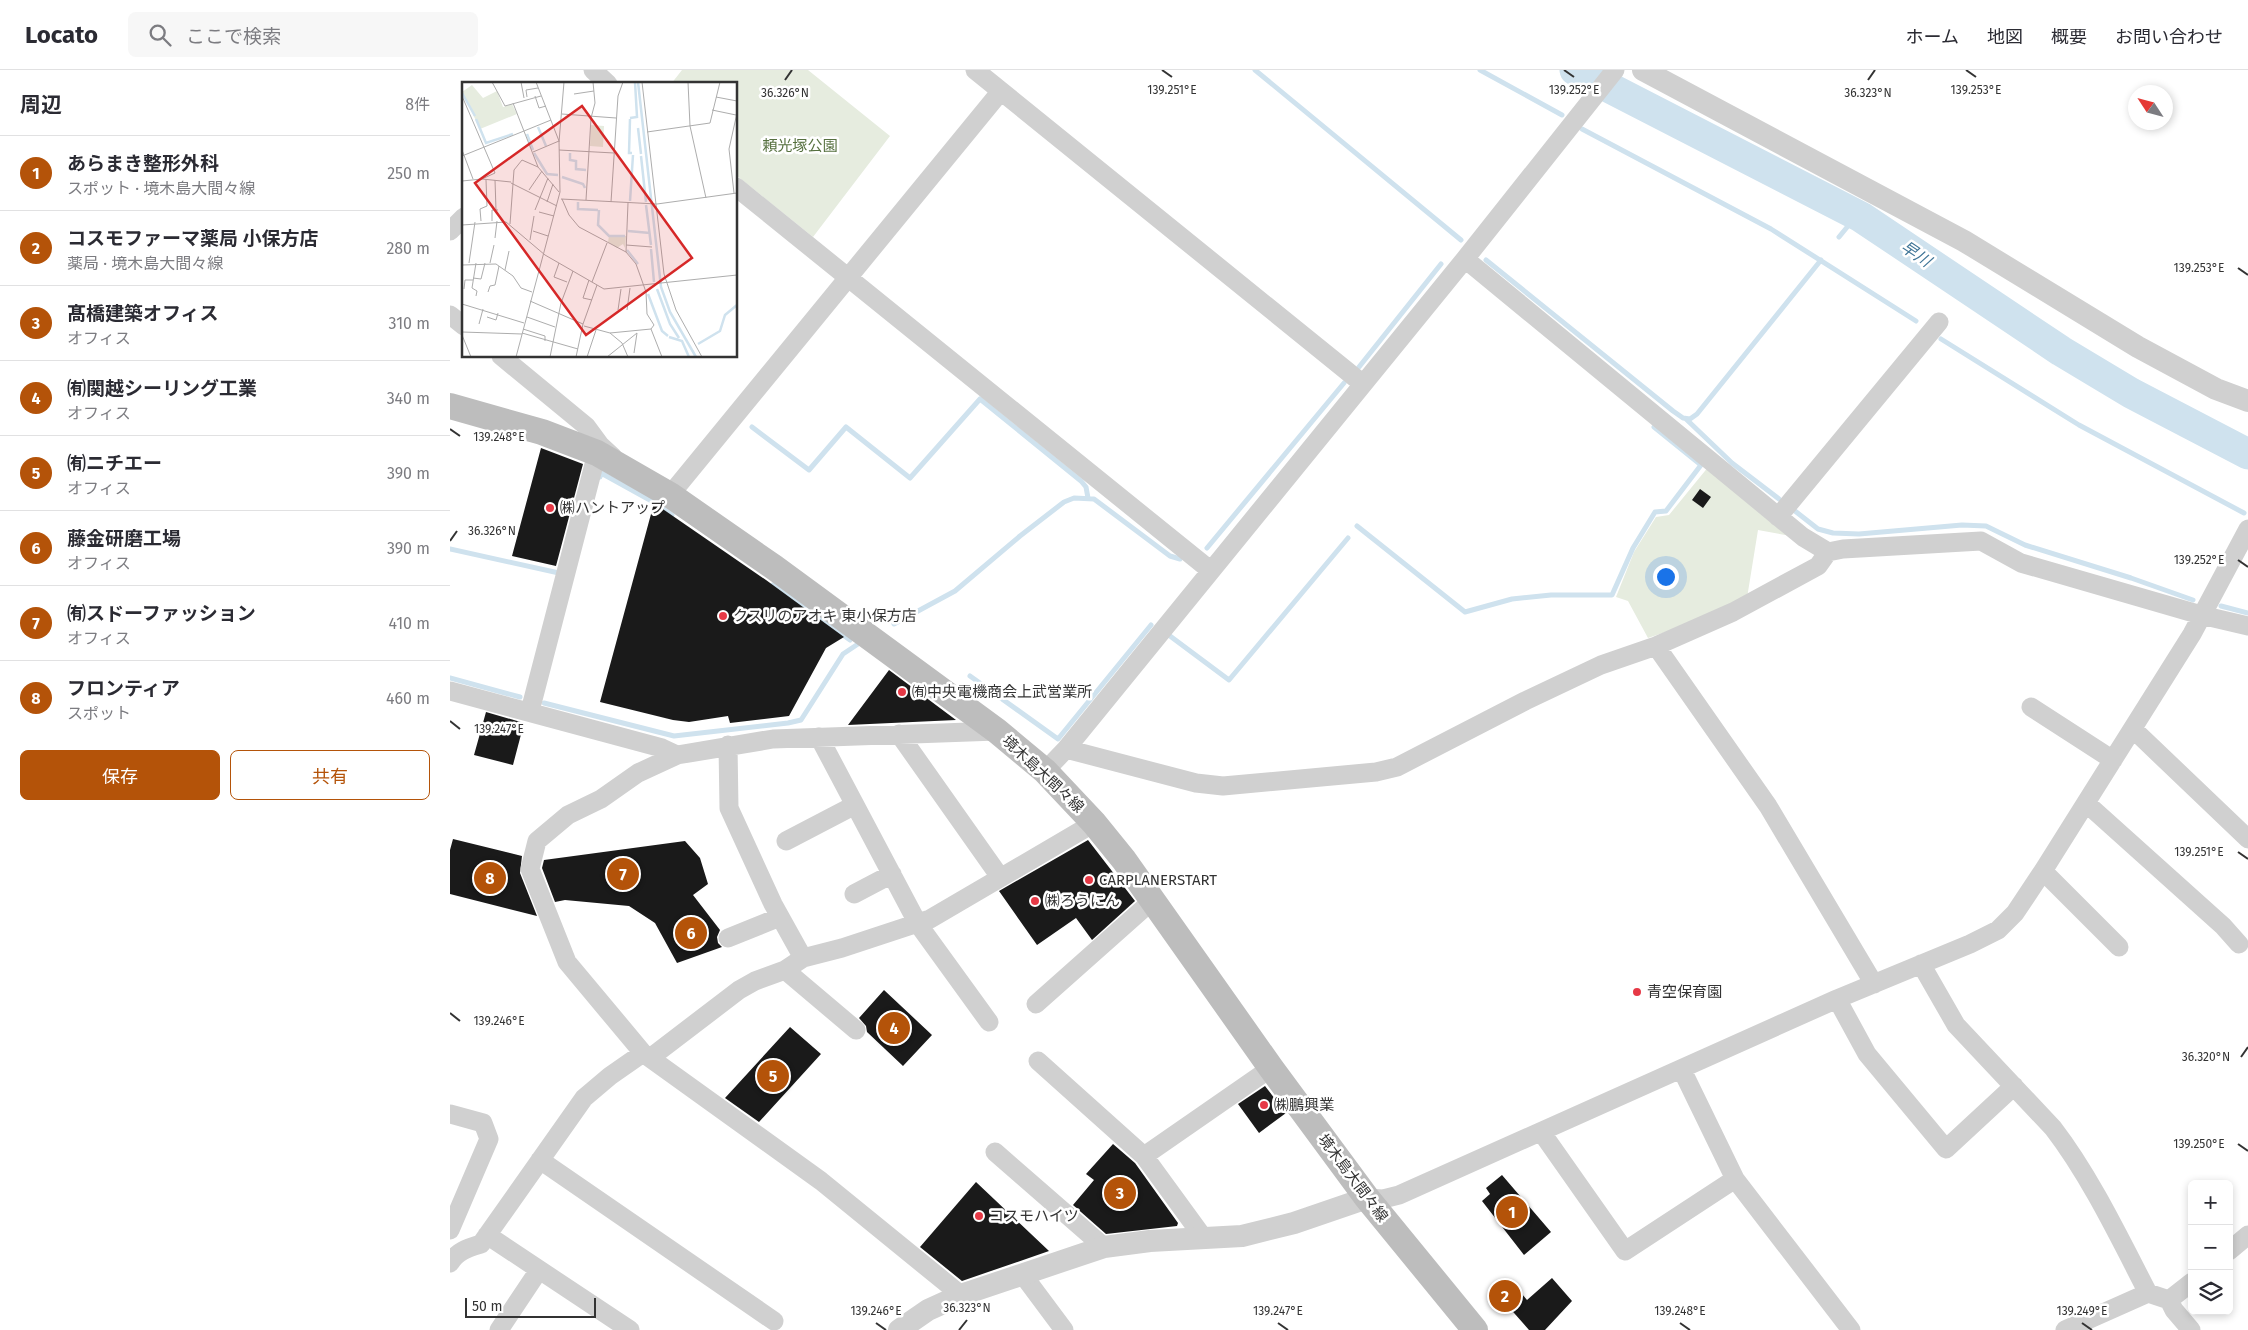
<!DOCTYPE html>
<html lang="ja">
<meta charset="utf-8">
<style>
:root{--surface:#fff;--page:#f7f7f7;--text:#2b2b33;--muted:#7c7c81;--line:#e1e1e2;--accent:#b45309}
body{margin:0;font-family:"Fira Sans","Noto Sans JP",sans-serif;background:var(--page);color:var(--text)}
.controls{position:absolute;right:15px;bottom:15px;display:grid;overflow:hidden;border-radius:8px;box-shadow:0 2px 8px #0003}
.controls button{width:45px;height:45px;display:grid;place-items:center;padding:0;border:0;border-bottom:1px solid var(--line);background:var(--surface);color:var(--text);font:25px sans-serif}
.compass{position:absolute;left:1678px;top:15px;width:45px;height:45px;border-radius:50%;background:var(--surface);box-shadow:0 2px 8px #0003;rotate:306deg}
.scale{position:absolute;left:15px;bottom:12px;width:131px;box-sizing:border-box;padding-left:5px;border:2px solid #333;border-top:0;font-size:14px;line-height:18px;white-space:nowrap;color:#333;-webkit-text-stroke:4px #fff;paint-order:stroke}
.you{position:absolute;left:1215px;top:506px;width:18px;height:18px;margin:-12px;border:4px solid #fff;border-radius:50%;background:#1a73e8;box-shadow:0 0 0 8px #1a73e833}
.badge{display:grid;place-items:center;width:32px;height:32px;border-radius:50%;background:var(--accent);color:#fff;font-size:16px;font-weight:700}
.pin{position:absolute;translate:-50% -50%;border:2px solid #fff;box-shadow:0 1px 5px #0006}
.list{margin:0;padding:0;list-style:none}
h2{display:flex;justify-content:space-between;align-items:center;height:65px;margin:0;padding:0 20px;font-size:21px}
h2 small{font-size:16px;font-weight:400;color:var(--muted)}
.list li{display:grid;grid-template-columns:32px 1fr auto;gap:15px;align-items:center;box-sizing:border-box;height:75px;padding:0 20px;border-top:1px solid var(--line)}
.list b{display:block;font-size:19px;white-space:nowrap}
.list p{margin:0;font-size:16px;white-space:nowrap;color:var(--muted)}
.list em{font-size:16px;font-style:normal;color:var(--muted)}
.actions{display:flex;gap:10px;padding:15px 20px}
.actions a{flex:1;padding:11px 0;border:1px solid var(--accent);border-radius:8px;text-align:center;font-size:18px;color:var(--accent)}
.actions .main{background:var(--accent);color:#fff}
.icon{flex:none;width:28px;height:28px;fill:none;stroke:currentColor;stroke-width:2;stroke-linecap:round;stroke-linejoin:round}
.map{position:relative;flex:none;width:1798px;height:1260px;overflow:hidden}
header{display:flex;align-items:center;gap:30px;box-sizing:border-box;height:70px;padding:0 25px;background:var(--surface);border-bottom:1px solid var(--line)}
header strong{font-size:24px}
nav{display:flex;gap:28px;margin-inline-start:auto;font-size:18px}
.search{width:350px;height:45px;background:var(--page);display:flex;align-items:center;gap:12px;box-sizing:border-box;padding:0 18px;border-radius:8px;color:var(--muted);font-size:19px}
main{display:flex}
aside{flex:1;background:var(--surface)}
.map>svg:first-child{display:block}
.green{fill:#e6ecdf}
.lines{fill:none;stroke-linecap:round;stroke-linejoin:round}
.stream{stroke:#cfe2ee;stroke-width:5}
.river{stroke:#cfe2ee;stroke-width:31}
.building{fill:#1a1a1a}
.minor{stroke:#d0d0d0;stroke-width:19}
.tertiary{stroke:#d0d0d0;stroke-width:22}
.secondary{stroke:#bdbdbd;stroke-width:26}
.ticks{fill:none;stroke:#333;stroke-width:2}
.poi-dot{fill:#e63946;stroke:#fff;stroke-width:2}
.labels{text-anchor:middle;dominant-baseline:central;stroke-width:5;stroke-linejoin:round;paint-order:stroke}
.park-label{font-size:15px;fill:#56703f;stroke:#fff}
.poi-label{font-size:15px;fill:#333;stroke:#fff;text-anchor:start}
.street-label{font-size:15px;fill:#333;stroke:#fff}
.water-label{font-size:16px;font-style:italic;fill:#3f7597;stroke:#fff}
.inset-river{fill:none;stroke:#cfe2ee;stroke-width:2.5}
.inset-road{fill:none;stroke:#adadad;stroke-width:1}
.view{fill:#d62828;fill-opacity:0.15;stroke:#d62828;stroke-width:2.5}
.inset-edge{fill:none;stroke:#333;stroke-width:2.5}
.ticks-label{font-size:12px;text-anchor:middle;fill:#333;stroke:#fff;stroke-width:5;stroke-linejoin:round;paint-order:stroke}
</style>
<header>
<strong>Locato</strong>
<div class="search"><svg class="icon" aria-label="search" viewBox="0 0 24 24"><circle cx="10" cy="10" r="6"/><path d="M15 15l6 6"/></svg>ここで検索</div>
<nav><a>ホーム</a><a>地図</a><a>概要</a><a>お問い合わせ</a></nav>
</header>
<main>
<aside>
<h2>周辺<small>8件</small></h2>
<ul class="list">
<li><span class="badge">1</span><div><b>あらまき整形外科</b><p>スポット · 境木島大間々線</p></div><em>250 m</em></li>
<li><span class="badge">2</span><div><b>コスモファーマ薬局 小保方店</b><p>薬局 · 境木島大間々線</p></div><em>280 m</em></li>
<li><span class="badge">3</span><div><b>髙橋建築オフィス</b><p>オフィス</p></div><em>310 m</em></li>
<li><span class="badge">4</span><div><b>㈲関越シーリング工業</b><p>オフィス</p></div><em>340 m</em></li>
<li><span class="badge">5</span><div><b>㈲ニチエー</b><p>オフィス</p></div><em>390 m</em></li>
<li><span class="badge">6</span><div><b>藤金研磨工場</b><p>オフィス</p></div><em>390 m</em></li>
<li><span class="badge">7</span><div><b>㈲スドーファッション</b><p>オフィス</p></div><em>410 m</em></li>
<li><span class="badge">8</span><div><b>フロンティア</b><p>スポット</p></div><em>460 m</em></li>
</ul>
<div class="actions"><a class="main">保存</a><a>共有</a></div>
</aside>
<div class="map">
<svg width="1798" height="1260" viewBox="0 0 1798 1260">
<rect width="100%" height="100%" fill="#fff"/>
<path class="green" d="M 232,0 L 358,0 L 440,66 L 363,167 L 286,105 L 286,14 L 221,14 Z
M 1259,396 L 1341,466 L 1308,460 L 1297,528 L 1248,551 L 1198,568 L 1178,531 L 1166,527 L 1184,482 L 1206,447 L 1219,445 Z"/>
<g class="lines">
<path class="stream" d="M 805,0 L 1011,170
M 1030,0 L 1112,45
M 1132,59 L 1321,159 L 1466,251
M 1389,167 L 1407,145
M 1036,190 L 1223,341 L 1233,348 L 1240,349 L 1247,344 L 1371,190
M 1491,269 L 1629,355 L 1794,443
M 909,297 L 991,194
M 1236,349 L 1282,393 L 1329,429
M 302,357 L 359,400 L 396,357 L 460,408 L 530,329 L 631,411 L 636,417 L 638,428
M 150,407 L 151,403 L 198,429 L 222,445
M 1345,441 L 1368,459 L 1383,463 L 1409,464 L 1512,455 L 1536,456 L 1575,475 L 1681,508 L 1743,530
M 907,456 L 1015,542 L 1062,529 L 1101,525 L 1162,525 L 1183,478 L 1205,442 L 1216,441 L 1251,395 L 1204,357
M 757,478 L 894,313
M 0,479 L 109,503
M 323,515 L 400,570
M 1771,536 L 1798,543
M 444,554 L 505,521 L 570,466 L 614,432 L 624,428 L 644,429 L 720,486 L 730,489
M 720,566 L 779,610 L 898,468
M 520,606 L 608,669 L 701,555
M 0,608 L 70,627
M 94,633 L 224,666 L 338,653 L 351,650 L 393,584 L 408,574"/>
<path class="river" d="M 1125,0 L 1411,147 L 1611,281 L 1681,323 L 1798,384"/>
</g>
<path class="building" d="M 91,378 L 133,394 L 106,496 L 62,486 Z
M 1250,419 L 1261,427 L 1253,438 L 1242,430 Z
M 204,433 L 316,510 L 394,567 L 376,578 L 339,646 L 280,653 L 278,646 L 239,652 L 223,650 L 150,632 Z
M 439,600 L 506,650 L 398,655 Z
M 36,642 L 74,653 L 63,695 L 24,685 Z
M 3,769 L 72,786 L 70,803 L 87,846 L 0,824 L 0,780 Z
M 638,770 L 685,831 L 642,870 L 626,848 L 587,875 L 549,821 Z
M 235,771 L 250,788 L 258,814 L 243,825 L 270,860 L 267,867 L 268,873 L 272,877 L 227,893 L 205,853 L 179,836 L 115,830 L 105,832 L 92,798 L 94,790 Z
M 434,920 L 482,965 L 453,996 L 417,962 L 416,956 L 409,948 Z
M 340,957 L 371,984 L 309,1052 L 275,1028 Z
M 815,1016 L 836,1043 L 809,1063 L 788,1034 Z
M 663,1074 L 685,1093 L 728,1153 L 727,1156 L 656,1164 L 623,1135 L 644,1110 L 636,1104 Z
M 1052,1105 L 1101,1162 L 1074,1185 L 1032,1131 L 1040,1124 L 1036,1118 Z
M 526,1112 L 599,1181 L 512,1211 L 470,1177 Z
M 1102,1208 L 1122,1231 L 1095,1260 L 1079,1260 L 1057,1235 L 1050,1241 L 1039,1229 L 1060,1210 L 1077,1230 Z"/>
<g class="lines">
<path class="minor" d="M 143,0 L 158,14
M 525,0 L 913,314
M 286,117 L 760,500
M 0,161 L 14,147
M 1015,189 L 1353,467 L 1378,482
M 0,245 L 14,256
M 51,286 L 136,356 L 150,375 L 163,387
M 220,425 L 551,21
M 1328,447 L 1489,252
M 1206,576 L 1318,736 L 1424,914
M 0,621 L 212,678 L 227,685 L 323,669 L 547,661
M 1581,637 L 1663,690
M 80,641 L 147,383
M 1683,659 L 1798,769
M 449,664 L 550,807
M 369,667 L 468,854 L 539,952
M 278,675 L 279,738 L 323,834 L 353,888
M 616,679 L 746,713 L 773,716 L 926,702 L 947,697 L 1075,631 L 1151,595 L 1206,576 L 1283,542 L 1368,496 L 1378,482 L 1393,479 L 1531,471 L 1571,493 L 1751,545 L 1798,556
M 227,685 L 188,703 L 151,729 L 118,745 L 87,771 L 80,799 L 117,892 L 193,983 L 371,1111 L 511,1225
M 595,701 L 616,679 L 1015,189 L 1165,0
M 1636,733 L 1773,856 L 1789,874
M 336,771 L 405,735
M 1593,801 L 1669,877
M 404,824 L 442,804
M 278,868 L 330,847
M 1471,894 L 1506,955 L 1603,1058 C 1640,1106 1670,1169 1698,1223
M 335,900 L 406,960
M 1387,929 L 1417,984 L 1496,1079 L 1564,1016
M 586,934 L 703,830
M 200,988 L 289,920 L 305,911 L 335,900 L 353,888 L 392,878 L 480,849 L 644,753
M 588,991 L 694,1086 L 753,1167
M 1232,1000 L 1285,1109 L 1401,1260
M 0,1044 L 33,1053 L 39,1069 L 0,1160
M 1092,1063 L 1175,1181 L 1285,1109
M 545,1082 L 654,1177
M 694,1086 L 821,998
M 90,1090 L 324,1251
M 917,1128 L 933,1129 L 949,1125 L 1387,929 L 1520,874 L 1548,860 L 1565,843 L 1593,801 L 1742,564 L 1798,459
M 37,1165 L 180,1260
M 1779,1181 L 1798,1165
M 0,1193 C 7,1181 18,1178 31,1174 L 134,1028 L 160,1006 L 193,983
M 573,1205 L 614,1260
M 1719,1230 L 1742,1212
M 49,1260 L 89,1200
M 1615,1260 L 1698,1223 L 1719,1230 L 1724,1240 L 1741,1260"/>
<path class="tertiary" d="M 1193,0 L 1514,171 L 1688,277 L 1766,319 L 1798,331
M 449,1260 L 478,1240 L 511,1225 L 654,1177 L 700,1171 L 792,1166 L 844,1153 L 917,1128"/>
<path class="secondary" d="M 0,336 L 92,362 L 147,383 L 220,425 L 325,498 L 547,661 L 595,701 L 644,753 L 674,790 L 821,998 L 917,1128 L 1025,1260"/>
</g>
<path class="ticks" d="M 712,0 L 722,7M 1114,0 L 1124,7M 1516,0 L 1526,7M 335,10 L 342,0M 1418,10 L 1425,0M 1788,198 L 1798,205M 0,359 L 10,366M 0,471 L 7,461M 1788,490 L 1798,497M 0,651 L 10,659M 1788,782 L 1798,789M 0,943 L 10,951M 1791,987 L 1798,977M 1788,1074 L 1798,1081M 426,1253 L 436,1260M 828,1253 L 838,1260M 1230,1253 L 1240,1260M 1632,1253 L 1642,1260M 509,1260 L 517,1250"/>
<g class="poi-dot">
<circle cx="100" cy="438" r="5"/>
<circle cx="273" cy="546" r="5"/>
<circle cx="452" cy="622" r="5"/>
<circle cx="639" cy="810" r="5"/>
<circle cx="585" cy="831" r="5"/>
<circle cx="1187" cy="922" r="5"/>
<circle cx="814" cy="1035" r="5"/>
<circle cx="529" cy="1146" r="5"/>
</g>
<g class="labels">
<g class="park-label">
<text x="350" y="76">頼光塚公園</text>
</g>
<g class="poi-label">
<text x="110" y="438">㈱ハントアップ</text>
<text x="283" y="546">クスリのアオキ 東小保方店</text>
<text x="462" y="622">㈲中央電機商会上武営業所</text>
<text x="649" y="810">CARPLANERSTART</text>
<text x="595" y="831">㈱ろうにん</text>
<text x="1197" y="922">青空保育園</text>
<text x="824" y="1035">㈱鵬興業</text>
<text x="539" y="1146">コスモハイツ</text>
</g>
<g class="street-label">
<text transform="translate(593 704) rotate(43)">境木島大間々線</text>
<text transform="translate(903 1108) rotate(53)">境木島大間々線</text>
</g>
<g class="water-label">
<text transform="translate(1466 184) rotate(34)">早川</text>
</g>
</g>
<g transform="translate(12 12)">
<rect width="275" height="275" fill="#fff"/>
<path d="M 10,3 L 21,16 L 35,9 L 41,25 L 50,22 L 55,32 L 18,47 L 0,10 ZM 129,43 L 142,44 L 141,65 L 128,64 ZM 156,153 L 164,154 L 163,166 L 161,162 L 155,166 L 146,160 L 147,154 Z" fill="#e6ecdf"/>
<path class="inset-river" d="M 176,0 L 199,205 L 208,230 L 234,275M 0,11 L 13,34M 168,36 L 175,35 L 173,0M 14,37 L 24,61 L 51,52M 168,37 L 167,71 L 170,71M 76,45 L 84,64M 176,46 L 179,72M 65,52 L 71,68M 72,71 L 85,92 L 96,93M 108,71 L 108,78 L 114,79 L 114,87 L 124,88M 179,74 L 184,120M 100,95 L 121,102 L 123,106M 168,119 L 171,73M 116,120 L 116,127 L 136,128M 184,123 L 189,163M 137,128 L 136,143 L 147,154 L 163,154M 166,149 L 188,151M 189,167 L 192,200M 165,168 L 176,182M 195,207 L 208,242 L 217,256M 186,212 L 200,249 L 206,254M 207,255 L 220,259 L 227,275M 236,262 L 258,249 L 263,233 L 275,223"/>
<path class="inset-road" d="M 30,0 L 43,24 L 79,14M 59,0 L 62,16M 180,0 L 202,192 L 214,228 L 240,275M 226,0 L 228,44 L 244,116M 112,12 L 132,9M 0,14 L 33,91 L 20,97M 73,14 L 77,26 L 84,24M 65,15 L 64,8 L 76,6M 254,15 L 275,19M 51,21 L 76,85 L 97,110M 250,28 L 274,33M 100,32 L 154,36M 62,49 L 89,38M 185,50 L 248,41 L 258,0M 97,60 L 102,0M 0,68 L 11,97M 97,68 L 152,71M 71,70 L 97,59M 0,74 L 62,49M 33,98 L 34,128M 0,99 L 20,97 L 49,100M 49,101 L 95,124M 67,108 L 80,89M 272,111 L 267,67 L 275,31M 99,117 L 195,122 L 275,111M 100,117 L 107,133 L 117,145 L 164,170 L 174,182 L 184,210 L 185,232 L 192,243 L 189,247 L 200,275M 124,118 L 129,36 L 133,21 L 131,0M 85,120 L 91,102M 149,120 L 156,14 L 161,0M 73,128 L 86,96M 77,130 L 92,134M 19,139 L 18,127 L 25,124 L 24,98M 30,139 L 30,128 L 36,128M 48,142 L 52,88 L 60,78 L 76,85M 0,143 L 44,140 L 83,173 L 142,207 L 275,193M 71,149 L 86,154M 33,156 L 35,139M 68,158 L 72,134M 164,163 L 190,165M 164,170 L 166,121M 7,181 L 13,140M 14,181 L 10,206 L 15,209 L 14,214M 28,181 L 32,163M 97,181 L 92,195 L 105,200M 0,183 L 34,182 L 51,194 L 59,206 L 70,210M 43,188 L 47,169M 11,196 L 19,197 L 23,181M 127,198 L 121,216 L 130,218M 130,200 L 145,161M 2,207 L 3,198 L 11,198M 26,210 L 28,204 L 33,203 L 37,184M 68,219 L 121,242 L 114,275M 0,222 L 62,241M 156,228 L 159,207M 165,228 L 168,206M 25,235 L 34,238 L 36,231M 65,235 L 93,245M 17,242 L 21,227M 121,242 L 135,203M 122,244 L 148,251 L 189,247M 61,247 L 83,254 L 83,259M 0,250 L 60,252M 60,251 L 116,267M 148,251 L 160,261 L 166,275M 0,253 L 9,275M 172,271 L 175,251M 54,275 L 98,110 L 97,59 L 74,0M 88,275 L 99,221 L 111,189M 125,275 L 134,248M 145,275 L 175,251"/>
<path class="view" d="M 120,24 L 230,176 L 124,253 L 13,101 Z"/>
<rect width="275" height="275" class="inset-edge"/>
</g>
<g class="ticks-label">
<text x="1526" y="24">139.253°E</text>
<text x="722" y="24">139.251°E</text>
<text x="1124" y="24">139.252°E</text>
<text x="1418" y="27">36.323°N</text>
<text x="335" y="27">36.326°N</text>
<text x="1749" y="202">139.253°E</text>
<text x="49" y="371">139.248°E</text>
<text x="42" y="465">36.326°N</text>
<text x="1749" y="494">139.252°E</text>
<text x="49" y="663">139.247°E</text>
<text x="1749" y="786">139.251°E</text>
<text x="49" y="955">139.246°E</text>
<text x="1756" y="991">36.320°N</text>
<text x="1749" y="1078">139.250°E</text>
<text x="517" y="1242">36.323°N</text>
<text x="426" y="1245">139.246°E</text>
<text x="828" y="1245">139.247°E</text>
<text x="1230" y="1245">139.248°E</text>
<text x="1632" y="1245">139.249°E</text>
</g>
</svg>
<div class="controls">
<button>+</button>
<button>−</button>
<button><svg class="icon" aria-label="layers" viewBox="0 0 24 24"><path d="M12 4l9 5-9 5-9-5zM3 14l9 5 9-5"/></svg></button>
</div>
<svg class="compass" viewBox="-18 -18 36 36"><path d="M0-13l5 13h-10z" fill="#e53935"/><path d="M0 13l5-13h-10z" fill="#7c7c81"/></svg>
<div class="scale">50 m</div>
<div class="you"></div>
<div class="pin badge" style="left:1062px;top:1142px">1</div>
<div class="pin badge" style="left:1055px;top:1226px">2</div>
<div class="pin badge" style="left:670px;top:1123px">3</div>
<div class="pin badge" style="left:444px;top:958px">4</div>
<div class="pin badge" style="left:323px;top:1006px">5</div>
<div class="pin badge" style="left:241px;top:863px">6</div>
<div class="pin badge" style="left:173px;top:804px">7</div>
<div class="pin badge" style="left:40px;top:808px">8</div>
</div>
</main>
